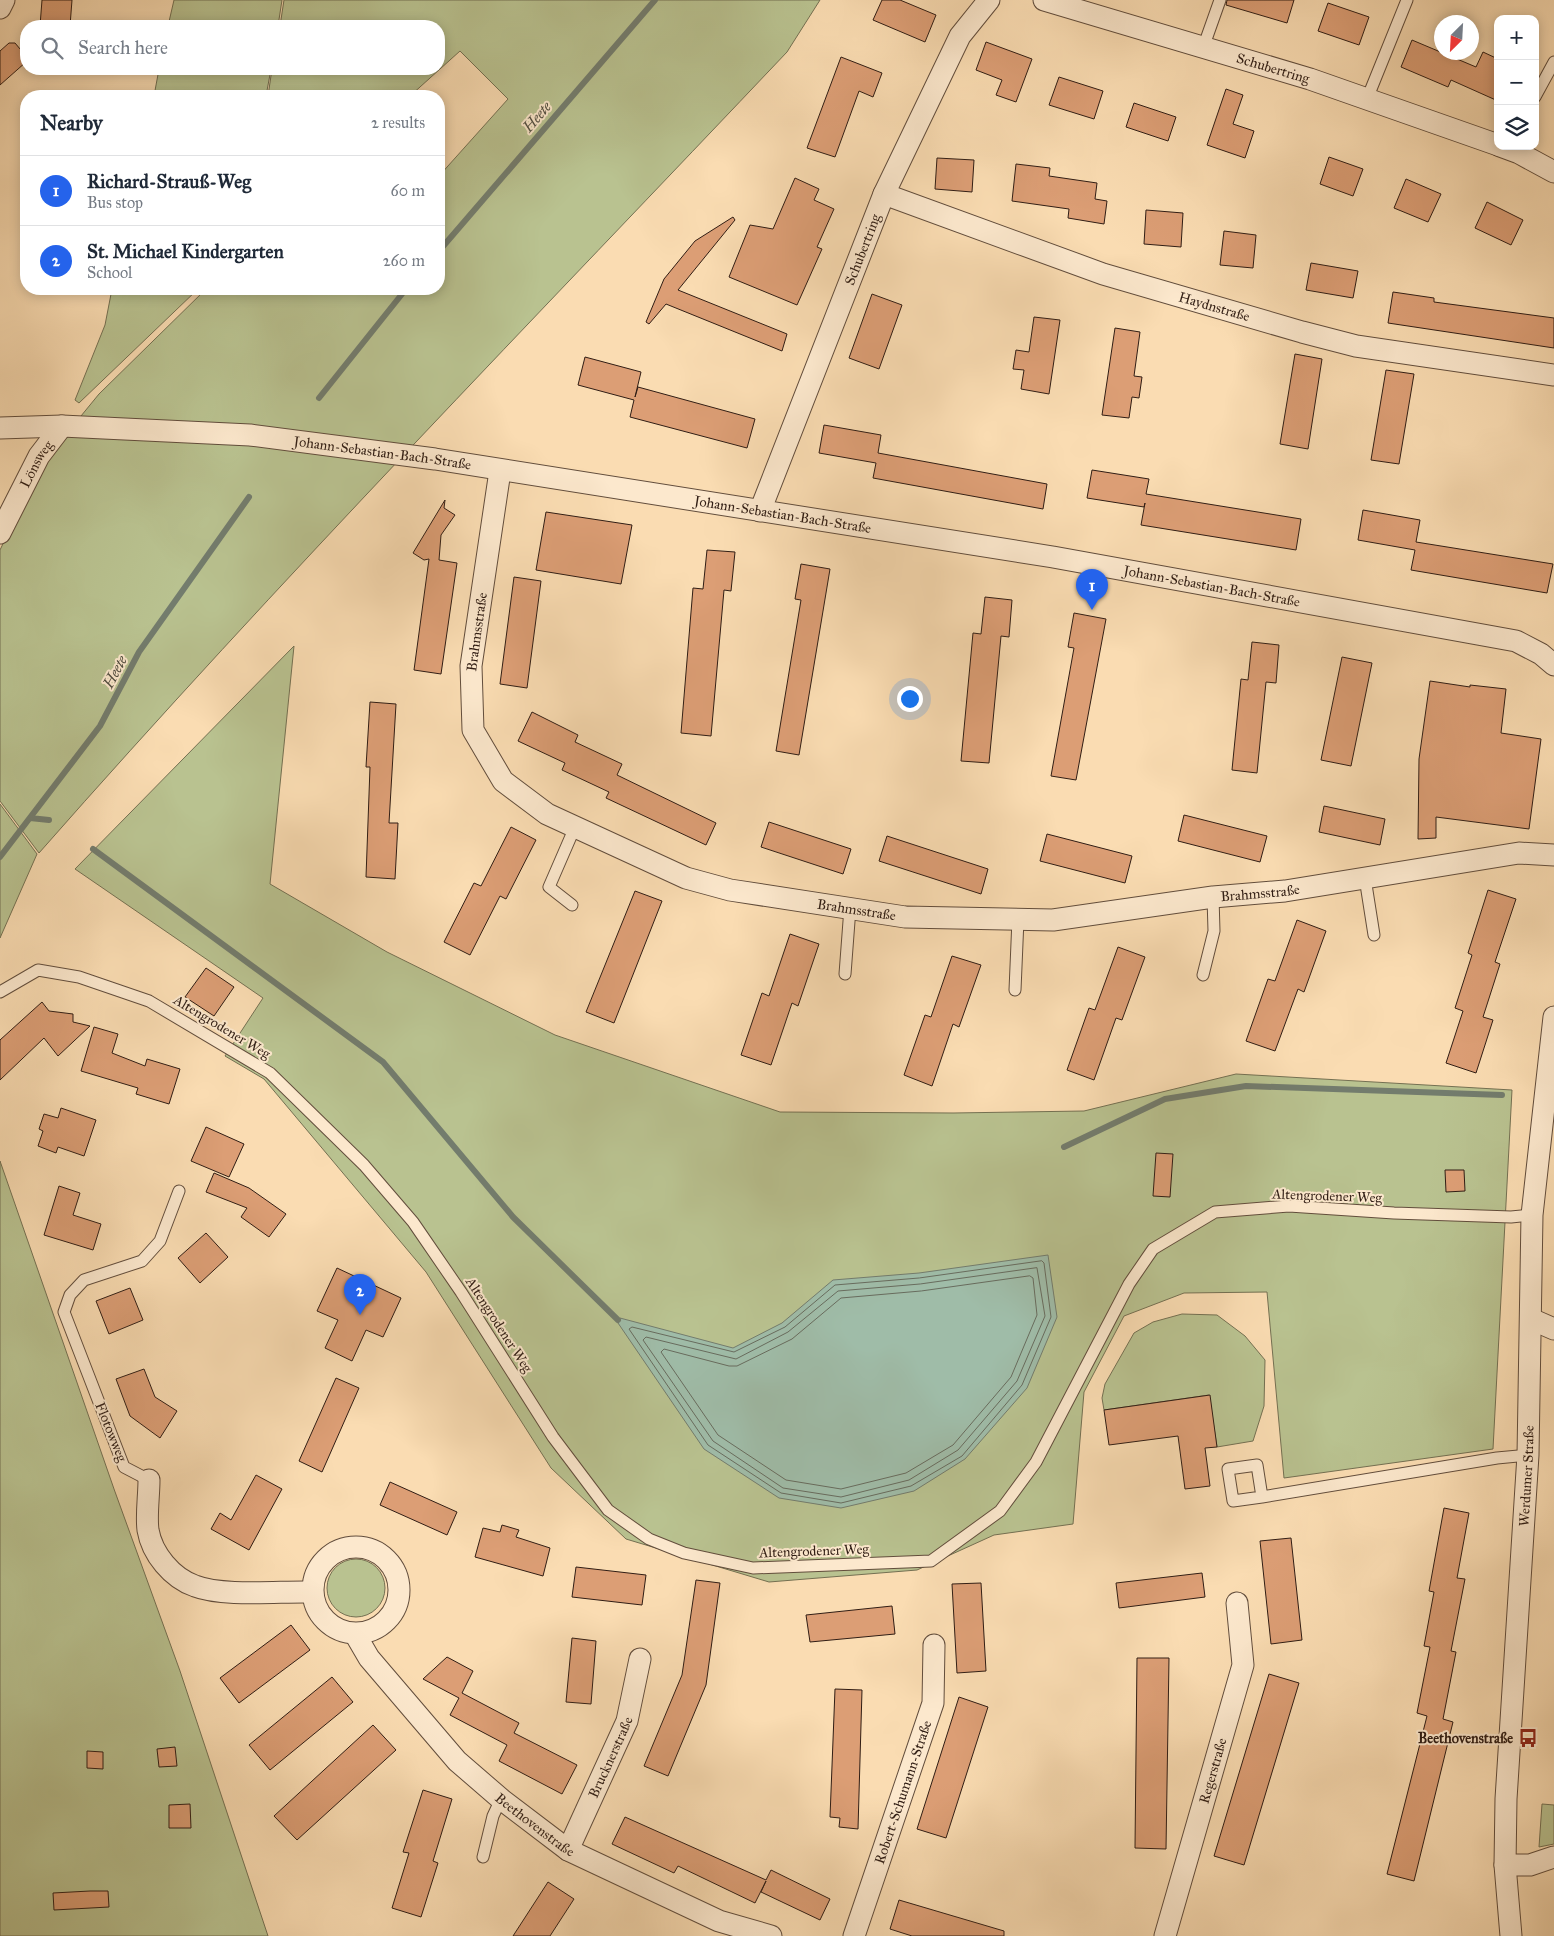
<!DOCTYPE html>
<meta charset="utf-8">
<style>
:root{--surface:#fff;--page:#f6f6f7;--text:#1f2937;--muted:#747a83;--line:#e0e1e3;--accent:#2563eb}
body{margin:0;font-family:"IM FELL Great Primer",serif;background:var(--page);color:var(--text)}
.controls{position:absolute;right:15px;top:15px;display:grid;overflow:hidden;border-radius:10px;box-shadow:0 2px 12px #0003}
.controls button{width:45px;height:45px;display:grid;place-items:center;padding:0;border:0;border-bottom:1px solid var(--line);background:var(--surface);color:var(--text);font:25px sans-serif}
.compass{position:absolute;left:1434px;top:15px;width:45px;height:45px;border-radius:50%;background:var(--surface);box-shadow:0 2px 12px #0003;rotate:204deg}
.you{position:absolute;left:909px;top:698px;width:18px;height:18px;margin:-12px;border:4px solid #fff;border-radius:50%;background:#1a73e8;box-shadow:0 0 0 8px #1a73e833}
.badge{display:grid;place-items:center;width:32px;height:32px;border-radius:50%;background:var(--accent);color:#fff;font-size:16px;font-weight:700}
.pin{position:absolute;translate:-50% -41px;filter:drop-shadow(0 1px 2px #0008)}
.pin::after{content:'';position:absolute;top:26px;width:18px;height:15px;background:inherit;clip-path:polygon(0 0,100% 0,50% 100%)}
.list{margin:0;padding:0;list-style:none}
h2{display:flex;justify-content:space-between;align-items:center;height:65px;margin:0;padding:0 20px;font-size:21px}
h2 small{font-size:16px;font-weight:400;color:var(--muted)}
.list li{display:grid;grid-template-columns:32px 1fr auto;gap:15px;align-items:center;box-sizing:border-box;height:70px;padding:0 20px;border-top:1px solid var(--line)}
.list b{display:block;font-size:19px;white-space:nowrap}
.list p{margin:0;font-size:16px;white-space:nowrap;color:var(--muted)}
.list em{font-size:16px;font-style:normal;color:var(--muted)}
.icon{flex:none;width:28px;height:28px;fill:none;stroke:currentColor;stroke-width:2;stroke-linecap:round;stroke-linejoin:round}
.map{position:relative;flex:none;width:1554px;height:1936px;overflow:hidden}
.search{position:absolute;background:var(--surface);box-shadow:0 2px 12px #0003;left:20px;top:20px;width:425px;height:55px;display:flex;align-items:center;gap:12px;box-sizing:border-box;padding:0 18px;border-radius:20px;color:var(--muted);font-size:19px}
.panel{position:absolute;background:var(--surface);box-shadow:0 2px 12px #0003;left:20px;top:90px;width:425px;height:205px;border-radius:20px}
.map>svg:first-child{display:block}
.green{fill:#b9c290;stroke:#747052}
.water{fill:#9fbca8;stroke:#737c6d}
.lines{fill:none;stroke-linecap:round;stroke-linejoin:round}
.shore{stroke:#686c5e;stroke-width:1}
.stream{stroke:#737c6d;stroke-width:6}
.building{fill:#dc9e75;stroke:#301d14}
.lane-casing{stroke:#624d3c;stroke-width:13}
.street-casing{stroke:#624d3c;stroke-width:23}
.lane{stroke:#fce8cd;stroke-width:11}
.street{stroke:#fce8cd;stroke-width:21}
.labels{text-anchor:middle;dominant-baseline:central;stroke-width:4;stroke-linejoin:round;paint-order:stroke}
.street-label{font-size:14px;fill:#301d14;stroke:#fce8cd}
.poi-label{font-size:14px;font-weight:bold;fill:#301d14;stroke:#fce8cd;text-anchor:end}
.water-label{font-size:15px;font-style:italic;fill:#514d40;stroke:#fce8cd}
</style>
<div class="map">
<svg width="1554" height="1936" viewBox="0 0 1554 1936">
<rect width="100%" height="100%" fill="#fadcb2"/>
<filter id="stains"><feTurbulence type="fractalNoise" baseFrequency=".004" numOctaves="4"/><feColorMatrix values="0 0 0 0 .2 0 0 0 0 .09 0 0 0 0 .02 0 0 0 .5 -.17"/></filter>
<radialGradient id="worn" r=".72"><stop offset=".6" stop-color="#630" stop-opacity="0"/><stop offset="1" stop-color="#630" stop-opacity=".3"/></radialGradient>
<path class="green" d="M 174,0 L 282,0 L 278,26 L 168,26 Z
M 284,0 L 820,0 L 787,52 C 536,317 280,579 39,853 L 0,801 L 0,550 L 40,466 L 99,394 L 206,289 L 439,289 L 439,176 L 508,99 L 460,51 L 410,96 L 268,96 L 272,69 L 439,69 L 439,26 L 280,26 Z
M 159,69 L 271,69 L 266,96 L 154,96 Z
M 112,289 L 198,289 L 79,403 L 75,400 L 105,325 Z
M 294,646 L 270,884 L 387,952 L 555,1035 L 780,1112 L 953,1113 L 1084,1111 L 1236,1074 L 1512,1090 L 1493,1449 L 1284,1478 L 1267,1292 L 1184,1293 L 1124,1316 L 1084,1392 L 1073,1524 L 994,1535 L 917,1570 L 769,1582 L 626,1539 L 551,1468 L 426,1272 L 264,1079 L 225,1056 L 263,998 L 75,869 Z
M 0,804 L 37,854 L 0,938 Z
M 0,1161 L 114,1489 L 180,1671 L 268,1936 L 0,1936 Z
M 1182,1314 L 1217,1315 L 1245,1336 L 1265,1360 L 1264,1406 L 1253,1441 L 1217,1447 L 1209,1395 L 1104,1410 L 1102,1398 L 1105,1384 L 1134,1333 L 1153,1322 Z
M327 1588a29 29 0 1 1 58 0a29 29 0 1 1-58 0Z
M 1542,1804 L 1554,1805 L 1554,1844 L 1539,1847 Z"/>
<path class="water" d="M 1048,1255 L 1057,1317 L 1027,1388 L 965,1459 L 914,1491 L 841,1508 L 779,1498 L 704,1449 L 618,1323 L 620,1318 L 733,1348 L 782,1323 L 833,1280 L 919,1273 Z"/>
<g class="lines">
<path class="shore" d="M 1042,1261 L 1044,1263 L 1051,1317 L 1022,1385 L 962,1456 L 911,1486 L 841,1503 L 781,1493 L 708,1445 L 629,1329 L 632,1327 L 734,1352 L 785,1327 L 835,1285 L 919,1278 Z
M 1037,1268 L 1045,1316 L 1017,1381 L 958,1450 L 909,1480 L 841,1497 L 783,1488 L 713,1441 L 643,1340 L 646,1337 L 736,1359 L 788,1332 L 838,1291 L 920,1284 Z
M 1030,1276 L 1033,1278 L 1037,1315 L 1011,1377 L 953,1445 L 906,1473 L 841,1489 L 786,1480 L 718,1435 L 661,1352 L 664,1349 L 729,1366 L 737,1366 L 792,1339 L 841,1298 L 921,1291 Z"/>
<path class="stream" d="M 439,251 L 655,0
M 319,398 L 406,289
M 30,818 L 49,820
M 93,849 L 383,1062 L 513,1217 L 618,1320
M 0,857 L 100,726 L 139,652 L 249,497
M 1064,1147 L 1165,1099 L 1246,1086 L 1502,1095"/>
</g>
<path class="building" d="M 42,0 L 72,0 L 70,26 L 40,26 Z
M 882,0 L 900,0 L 936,15 L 925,42 L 873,20 Z
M 1227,0 L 1294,0 L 1287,23 L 1226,5 Z
M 1328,3 L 1369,17 L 1359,45 L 1318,31 Z
M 1412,40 L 1476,67 L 1483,52 L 1498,59 L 1498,101 L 1451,80 L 1448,87 L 1401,67 Z
M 986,42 L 1032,59 L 1016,102 L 996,95 L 1002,80 L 976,70 Z
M 9,43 L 15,43 L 26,56 L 26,62 L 0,85 L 0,51 Z
M 841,57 L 882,73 L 873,97 L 859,91 L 835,157 L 807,148 Z
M 1059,77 L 1103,91 L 1094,119 L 1049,105 Z
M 1226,89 L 1243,95 L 1233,124 L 1254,131 L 1245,158 L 1207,145 Z
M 1134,103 L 1176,117 L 1168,141 L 1126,127 Z
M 1329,157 L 1363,169 L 1353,196 L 1320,184 Z
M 937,158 L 974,160 L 972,192 L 935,189 Z
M 1016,164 L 1050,168 L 1049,176 L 1097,183 L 1095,199 L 1107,201 L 1104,224 L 1068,218 L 1069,209 L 1012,201 Z
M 795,178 L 819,189 L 814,200 L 834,209 L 817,247 L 822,249 L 797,305 L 729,277 L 750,225 L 773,229 Z
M 1406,179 L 1441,194 L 1428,222 L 1394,208 Z
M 1487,202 L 1523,220 L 1511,245 L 1475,228 Z
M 1146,210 L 1183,213 L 1181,247 L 1144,244 Z
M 733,217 L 735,220 L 678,290 L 787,334 L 782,351 L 666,304 L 649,324 L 646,322 L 664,279 L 695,241 Z
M 1224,231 L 1256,235 L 1253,268 L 1220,265 Z
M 1311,263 L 1358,271 L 1353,298 L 1306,290 Z
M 1393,292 L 1434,298 L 1434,302 L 1554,318 L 1554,348 L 1388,323 Z
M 872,294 L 902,305 L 879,369 L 849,358 Z
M 1034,317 L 1060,320 L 1049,394 L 1021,389 L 1024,370 L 1013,369 L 1016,350 L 1029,352 Z
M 1115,328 L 1140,332 L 1134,376 L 1142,377 L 1139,398 L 1132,397 L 1129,418 L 1102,415 Z
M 1295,354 L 1322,359 L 1308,449 L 1280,444 Z
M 585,357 L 641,372 L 635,397 L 638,387 L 755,419 L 747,448 L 630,417 L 634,400 L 578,385 Z
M 1386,370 L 1414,374 L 1399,464 L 1371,460 Z
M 824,425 L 881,435 L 878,453 L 1047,484 L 1043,509 L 873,478 L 876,463 L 819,453 Z
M 1092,470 L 1149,479 L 1146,494 L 1301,519 L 1296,550 L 1141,525 L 1145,503 L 1144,507 L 1087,498 Z
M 445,500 L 444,508 L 455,515 L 441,535 L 439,560 L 457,563 L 441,674 L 414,670 L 429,559 L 424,560 L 413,553 Z
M 1363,510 L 1420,520 L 1416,542 L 1553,564 L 1547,593 L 1411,570 L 1415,550 L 1358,540 Z
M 546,512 L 632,525 L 621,584 L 536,570 Z
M 707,550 L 735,552 L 731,591 L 724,590 L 711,736 L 681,733 L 693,588 L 703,589 Z
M 801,564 L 830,569 L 799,755 L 776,751 L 801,600 L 795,599 Z
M 514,577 L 541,581 L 527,688 L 500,684 Z
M 985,597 L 1012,600 L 1009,637 L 1001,636 L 989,763 L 961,761 L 973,633 L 981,634 Z
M 1074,613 L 1106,619 L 1076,780 L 1051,776 L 1074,648 L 1068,647 Z
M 1252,642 L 1279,645 L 1276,683 L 1266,682 L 1257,773 L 1232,770 L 1241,679 L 1248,680 Z
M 1342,657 L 1372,663 L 1351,766 L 1321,760 Z
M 1430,681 L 1470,687 L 1470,685 L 1506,689 L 1501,733 L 1541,739 L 1529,829 L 1436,817 L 1436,838 L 1418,839 L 1419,759 Z
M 370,702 L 396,704 L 389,823 L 398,823 L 395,879 L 366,877 L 370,767 L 366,767 Z
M 532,712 L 578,735 L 575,742 L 622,764 L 617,775 L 716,823 L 706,845 L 606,798 L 609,792 L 562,770 L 565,763 L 518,741 Z
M 1324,806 L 1385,819 L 1380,845 L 1319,832 Z
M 1184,815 L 1267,836 L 1260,862 L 1178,841 Z
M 769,822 L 851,849 L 843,874 L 761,847 Z
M 511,827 L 536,840 L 506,899 L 500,896 L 470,955 L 444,942 L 474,883 L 481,886 Z
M 1047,834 L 1132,856 L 1125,883 L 1040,861 Z
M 887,836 L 988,869 L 981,894 L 879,861 Z
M 1488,890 L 1516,899 L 1495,962 L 1500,964 L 1483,1017 L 1493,1020 L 1476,1073 L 1446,1063 L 1463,1011 L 1455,1008 L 1472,955 L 1468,953 Z
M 635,891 L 662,901 L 614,1023 L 586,1012 Z
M 1297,920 L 1326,931 L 1304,992 L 1298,989 L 1275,1051 L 1246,1041 L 1268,979 L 1275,981 Z
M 790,934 L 819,944 L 798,1006 L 792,1003 L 771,1065 L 741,1055 L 762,993 L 769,996 Z
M 1118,947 L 1145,957 L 1122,1020 L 1116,1018 L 1094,1080 L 1067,1070 L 1089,1008 L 1095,1010 Z
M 952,956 L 981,965 L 959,1027 L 953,1024 L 932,1086 L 904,1075 L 925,1015 L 931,1017 Z
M 206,968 L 234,987 L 214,1016 L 185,997 Z
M 42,1002 L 49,1011 L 73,1014 L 73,1022 L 90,1026 L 58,1056 L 44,1038 L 0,1080 L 0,1040 Z
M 94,1027 L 118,1034 L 112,1053 L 145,1066 L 147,1059 L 180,1069 L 169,1104 L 136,1094 L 138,1088 L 81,1071 Z
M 61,1108 L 96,1120 L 84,1156 L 58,1147 L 56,1153 L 38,1146 L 43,1131 L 39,1129 L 44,1114 L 58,1118 Z
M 206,1127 L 244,1144 L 229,1177 L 191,1161 Z
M 1156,1153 L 1173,1154 L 1170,1197 L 1153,1196 Z
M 1445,1170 L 1464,1170 L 1465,1191 L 1446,1192 Z
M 214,1173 L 249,1188 L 286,1214 L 269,1237 L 241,1217 L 247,1208 L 206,1192 Z
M 59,1186 L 80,1193 L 73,1215 L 101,1224 L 93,1250 L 44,1235 Z
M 206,1233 L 228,1257 L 200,1283 L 178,1258 Z
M 337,1268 L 401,1298 L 383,1337 L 366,1330 L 352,1361 L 325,1348 L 338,1320 L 317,1311 Z
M 130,1288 L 143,1320 L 109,1334 L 96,1301 Z
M 144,1369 L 155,1397 L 177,1411 L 160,1438 L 130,1416 L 116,1379 Z
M 336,1378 L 359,1388 L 322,1472 L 299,1461 Z
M 1210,1395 L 1217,1447 L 1205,1448 L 1210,1486 L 1185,1489 L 1178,1436 L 1109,1445 L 1104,1410 Z
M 256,1475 L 282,1489 L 249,1550 L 211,1529 L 220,1513 L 231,1520 Z
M 390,1482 L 457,1512 L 447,1535 L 380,1505 Z
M 1444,1508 L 1469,1513 L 1457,1578 L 1465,1579 L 1451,1651 L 1456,1652 L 1443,1719 L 1453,1722 L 1414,1881 L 1387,1874 L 1427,1716 L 1417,1713 L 1430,1647 L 1424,1646 L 1434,1592 L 1429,1591 Z
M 502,1525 L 519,1530 L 516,1537 L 550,1548 L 543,1576 L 475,1557 L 483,1528 L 500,1532 Z
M 1291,1538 L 1302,1640 L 1271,1644 L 1260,1541 Z
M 576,1567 L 646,1575 L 642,1605 L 572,1597 Z
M 1202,1573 L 1205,1597 L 1119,1608 L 1116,1583 Z
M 696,1580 L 720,1583 L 706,1685 L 668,1776 L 644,1766 L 682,1675 Z
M 981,1583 L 986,1671 L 957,1673 L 952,1584 Z
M 892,1606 L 895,1634 L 810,1642 L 806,1615 Z
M 291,1625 L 310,1650 L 239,1703 L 220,1678 Z
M 572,1638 L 596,1641 L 591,1704 L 566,1702 Z
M 447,1657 L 473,1671 L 462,1693 L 519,1723 L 514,1733 L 577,1765 L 562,1794 L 499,1761 L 507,1745 L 450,1715 L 459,1698 L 423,1679 Z
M 1137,1658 L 1169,1658 L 1166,1849 L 1135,1848 Z
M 1269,1674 L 1299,1683 L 1244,1865 L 1214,1856 Z
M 332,1677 L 353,1702 L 270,1770 L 249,1745 Z
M 835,1689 L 862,1690 L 858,1829 L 839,1827 L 840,1818 L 830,1817 Z
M 959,1697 L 988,1707 L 946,1838 L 917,1829 Z
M 373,1725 L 396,1750 L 297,1840 L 274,1816 Z
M 175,1747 L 177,1766 L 159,1767 L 157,1749 Z
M 87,1751 L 103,1752 L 103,1769 L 87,1768 Z
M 423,1790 L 452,1799 L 433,1861 L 438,1863 L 421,1917 L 392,1908 L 409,1853 L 403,1852 Z
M 190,1804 L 191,1828 L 169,1828 L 169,1805 Z
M 625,1817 L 766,1880 L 771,1870 L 830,1899 L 820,1920 L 761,1892 L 766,1881 L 755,1903 L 678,1866 L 674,1873 L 612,1844 Z
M 548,1882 L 574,1899 L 550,1936 L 513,1936 Z
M 90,1891 L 108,1891 L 109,1907 L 54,1910 L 53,1893 Z
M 899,1900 L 1004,1931 L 1004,1936 L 912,1936 L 890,1929 Z"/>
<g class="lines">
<g class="lane-casing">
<path id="lane" d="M 1203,48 L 1220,0
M 1535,97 L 1554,62
M 1367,99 L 1407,0
M 1365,878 L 1374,935
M 572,905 L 549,887 L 575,827
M 845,974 L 850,908
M 1203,975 L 1214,931 L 1213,897
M 1015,990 L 1018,919
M 0,992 L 38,970 L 79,977 L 149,1001 L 270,1073 L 364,1165 L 413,1222 L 461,1292 L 553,1437 L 608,1510 L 649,1539 L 684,1553 L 753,1568 L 931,1561 L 1000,1511 L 1036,1462 L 1129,1284 L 1153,1249 L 1215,1212 L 1289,1206 L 1394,1213 L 1511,1217 L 1532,1215
M 149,1480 L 124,1467 L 64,1312 L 70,1295 L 84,1280 L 142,1261 L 160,1241 L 179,1191
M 1262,1497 L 1257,1465 L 1228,1469 L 1233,1501 L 1262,1497 L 1497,1458 L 1528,1455
M 483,1857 L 493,1816 L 501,1799"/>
</g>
<g class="street-casing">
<g id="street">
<path id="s1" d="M 1044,0 L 1310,79 L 1498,145"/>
<path d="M 0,8 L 4,0"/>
<path d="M 1500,146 L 1519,153 L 1554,172"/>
<path id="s2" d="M 884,194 L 1103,274 L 1302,332 L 1356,346 L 1554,375"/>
<path id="s3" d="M 0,428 L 62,426 L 250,435 L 435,459 L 1053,557 L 1516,641 L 1541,654 L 1554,665"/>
<path id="s4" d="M 500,471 L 471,666 L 473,730 L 503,781 L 547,814 L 686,878 L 730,890 L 905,917 L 1053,920 L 1213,897 L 1285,891 L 1519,853 L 1554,855"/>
<path id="s5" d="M 760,511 L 884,194 L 960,36 L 989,0"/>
<path id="s6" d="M 0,533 L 39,456 L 62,426"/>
<path d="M 1531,1319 L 1554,1329"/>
<path d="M 149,1480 C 149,1496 146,1515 148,1530 C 152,1554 172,1578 195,1586 C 223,1597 281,1591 312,1592"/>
<circle cx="356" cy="1590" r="43"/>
<path id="s7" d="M 355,1634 L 369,1658 L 457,1761 L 501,1799 L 568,1850 L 719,1921 L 771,1936"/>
<path id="s8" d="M 568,1850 L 627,1721 L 640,1659"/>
<path d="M 1505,1865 L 1530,1865 L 1554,1857"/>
<path id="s9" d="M 854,1936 L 933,1703 L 934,1645"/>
<path id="s10" d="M 1165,1936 L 1243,1665 L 1237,1603"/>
<path id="s11" d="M 1511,1936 L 1505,1865 L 1506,1799 L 1528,1455 L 1532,1215 L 1554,1017"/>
</g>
</g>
<use href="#lane" class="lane"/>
<use href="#street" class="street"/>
</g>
<defs>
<g id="bus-bare" transform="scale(1.5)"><path d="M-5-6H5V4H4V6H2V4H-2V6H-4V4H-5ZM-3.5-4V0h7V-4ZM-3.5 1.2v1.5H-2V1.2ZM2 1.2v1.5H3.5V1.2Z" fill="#8f2418" stroke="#fce8cd" stroke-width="2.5" paint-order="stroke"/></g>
</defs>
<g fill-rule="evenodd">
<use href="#bus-bare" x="1528" y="1738"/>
</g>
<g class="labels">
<g class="street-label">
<text stroke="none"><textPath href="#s1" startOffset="239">Schubertring</textPath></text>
<text stroke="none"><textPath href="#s5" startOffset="281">Schubertring</textPath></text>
<text stroke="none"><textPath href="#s2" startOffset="349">Haydnstraße</textPath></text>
<text stroke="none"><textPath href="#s3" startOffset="384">Johann-Sebastian-Bach-Straße</textPath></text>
<text stroke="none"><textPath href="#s6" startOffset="78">Lönsweg</textPath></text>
<text stroke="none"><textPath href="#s3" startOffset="789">Johann-Sebastian-Bach-Straße</textPath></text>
<text stroke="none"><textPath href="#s3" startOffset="1224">Johann-Sebastian-Bach-Straße</textPath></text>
<text transform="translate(477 632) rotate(-82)">Brahmsstraße</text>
<text stroke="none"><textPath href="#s4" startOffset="1108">Brahmsstraße</textPath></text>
<text stroke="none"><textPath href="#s4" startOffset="702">Brahmsstraße</textPath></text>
<text transform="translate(222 1027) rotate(31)">Altengrodener Weg</text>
<text transform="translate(1327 1196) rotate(2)">Altengrodener Weg</text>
<text transform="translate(499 1325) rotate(57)">Altengrodener Weg</text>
<text transform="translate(111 1432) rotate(68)">Flotowweg</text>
<text stroke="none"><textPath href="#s11" startOffset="461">Werdumer Straße</textPath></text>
<text transform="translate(814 1551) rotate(-2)">Altengrodener Weg</text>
<text stroke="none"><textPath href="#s8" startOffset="102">Brucknerstraße</textPath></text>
<text stroke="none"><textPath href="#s10" startOffset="172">Regerstraße</textPath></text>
<text stroke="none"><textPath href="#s9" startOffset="152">Robert-Schumann-Straße</textPath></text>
<text stroke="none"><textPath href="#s7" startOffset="264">Beethovenstraße</textPath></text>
</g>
<g class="poi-label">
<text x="1513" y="1738">Beethovenstraße</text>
</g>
<g class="water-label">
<text transform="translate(537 117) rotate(-49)">Heete</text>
<text transform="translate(115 672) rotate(-62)">Heete</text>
</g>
</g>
<rect width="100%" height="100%" filter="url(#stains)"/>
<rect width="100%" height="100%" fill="url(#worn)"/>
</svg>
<div class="controls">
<button>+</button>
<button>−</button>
<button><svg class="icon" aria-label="layers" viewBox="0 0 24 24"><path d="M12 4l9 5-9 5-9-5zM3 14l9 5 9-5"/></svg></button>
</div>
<svg class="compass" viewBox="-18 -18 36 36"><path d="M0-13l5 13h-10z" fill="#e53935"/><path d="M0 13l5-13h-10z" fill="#747a83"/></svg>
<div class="you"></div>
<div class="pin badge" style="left:1092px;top:610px">1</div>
<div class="pin badge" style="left:360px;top:1315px">2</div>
<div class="search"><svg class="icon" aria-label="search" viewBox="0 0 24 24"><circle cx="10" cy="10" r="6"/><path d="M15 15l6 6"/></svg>Search here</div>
<section class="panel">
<h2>Nearby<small>2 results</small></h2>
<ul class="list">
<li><span class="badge">1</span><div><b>Richard-Strauß-Weg</b><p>Bus stop</p></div><em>60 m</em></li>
<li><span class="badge">2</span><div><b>St. Michael Kindergarten</b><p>School</p></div><em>260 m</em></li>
</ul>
</section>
</div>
